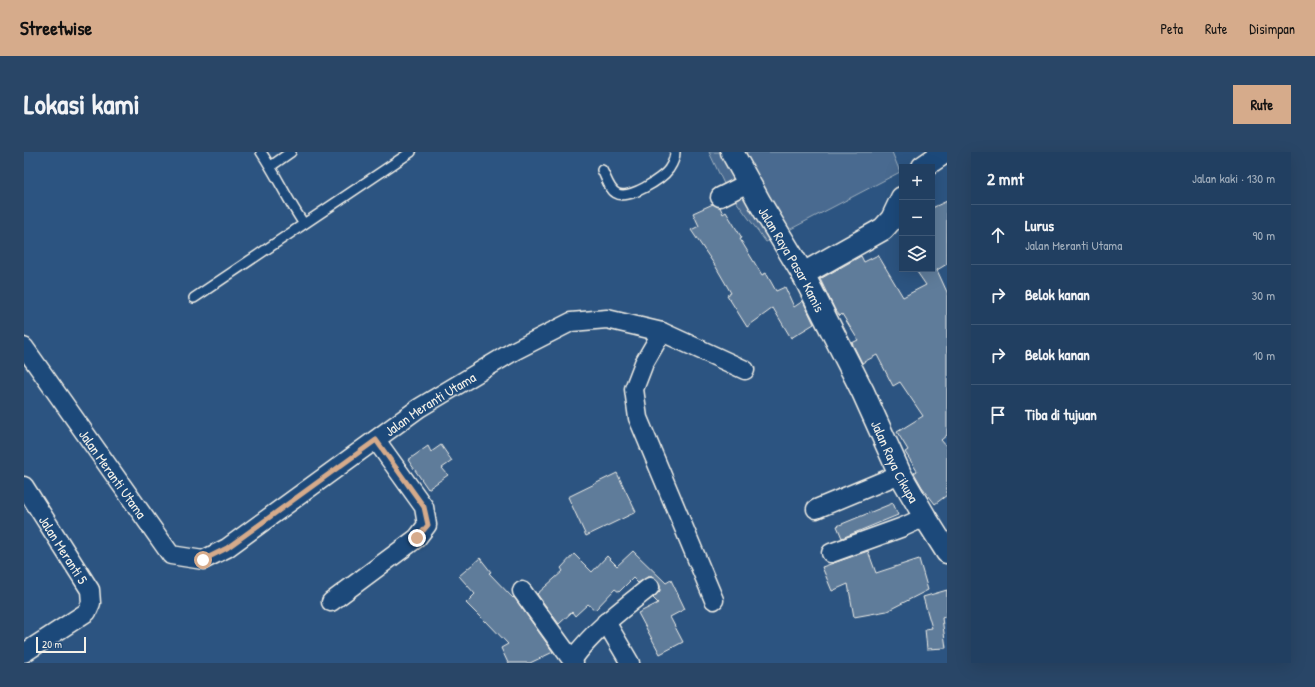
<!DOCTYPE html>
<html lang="id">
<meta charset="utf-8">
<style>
:root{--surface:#213f61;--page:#294667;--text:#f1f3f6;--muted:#a2afbd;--line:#3e5876;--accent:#d6ab8b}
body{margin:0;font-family:"Patrick Hand",sans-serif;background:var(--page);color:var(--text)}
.controls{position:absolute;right:12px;top:12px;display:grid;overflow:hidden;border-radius:0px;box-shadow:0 4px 16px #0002}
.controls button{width:36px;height:36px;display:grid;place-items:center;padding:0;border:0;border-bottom:1px solid var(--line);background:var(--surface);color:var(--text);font:20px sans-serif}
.scale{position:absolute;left:12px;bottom:10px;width:50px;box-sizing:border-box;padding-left:4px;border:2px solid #f4f1e8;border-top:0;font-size:11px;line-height:14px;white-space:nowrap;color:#f4f1e8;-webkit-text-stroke:3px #1f4a7a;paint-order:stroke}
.stop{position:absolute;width:12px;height:12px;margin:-9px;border:3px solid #d6ab8b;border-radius:50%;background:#fff}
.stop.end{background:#d6ab8b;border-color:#fff;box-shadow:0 1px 4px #0008}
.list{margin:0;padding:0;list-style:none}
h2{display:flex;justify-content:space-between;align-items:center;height:52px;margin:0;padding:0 16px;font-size:17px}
h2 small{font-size:13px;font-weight:400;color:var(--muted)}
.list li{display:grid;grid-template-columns:26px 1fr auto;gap:12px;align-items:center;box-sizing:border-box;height:60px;padding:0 16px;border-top:1px solid var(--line)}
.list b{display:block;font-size:15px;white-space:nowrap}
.list p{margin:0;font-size:13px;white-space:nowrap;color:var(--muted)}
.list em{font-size:13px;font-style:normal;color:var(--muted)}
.icon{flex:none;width:22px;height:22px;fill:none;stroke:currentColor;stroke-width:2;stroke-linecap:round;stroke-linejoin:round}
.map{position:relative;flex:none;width:923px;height:511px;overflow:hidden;border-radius:0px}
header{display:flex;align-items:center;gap:24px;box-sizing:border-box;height:56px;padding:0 20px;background:var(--accent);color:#111}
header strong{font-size:19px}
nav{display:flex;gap:22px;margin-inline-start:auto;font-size:14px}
.intro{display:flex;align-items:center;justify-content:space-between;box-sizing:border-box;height:96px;padding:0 24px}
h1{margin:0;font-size:28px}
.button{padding:10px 18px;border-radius:0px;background:var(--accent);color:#111;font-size:14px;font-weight:700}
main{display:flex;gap:24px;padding:0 24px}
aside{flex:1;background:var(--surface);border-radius:0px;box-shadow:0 4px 16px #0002}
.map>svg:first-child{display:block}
.green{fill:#496b90;stroke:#9eaebc}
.building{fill:#5e7b9a;stroke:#f4f1e8}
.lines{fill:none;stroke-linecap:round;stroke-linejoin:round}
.service-casing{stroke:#f4f1e8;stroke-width:12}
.minor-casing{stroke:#f4f1e8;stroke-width:21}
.tertiary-casing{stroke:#f4f1e8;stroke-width:25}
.secondary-casing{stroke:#f4f1e8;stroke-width:25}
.service{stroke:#1f4a7a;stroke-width:9}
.minor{stroke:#1f4a7a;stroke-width:18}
.tertiary{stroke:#1f4a7a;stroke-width:22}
.secondary{stroke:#1f4a7a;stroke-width:22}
.route{stroke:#d6ab8b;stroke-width:5}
.labels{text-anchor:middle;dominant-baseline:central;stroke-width:3;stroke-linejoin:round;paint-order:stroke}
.street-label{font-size:14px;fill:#f4f1e8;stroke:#1f4a7a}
</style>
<header>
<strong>Streetwise</strong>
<nav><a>Peta</a><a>Rute</a><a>Disimpan</a></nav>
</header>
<div class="intro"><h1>Lokasi kami</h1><a class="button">Rute</a></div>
<main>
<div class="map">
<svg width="923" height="511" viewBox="0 0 923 511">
<rect width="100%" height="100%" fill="#2c5481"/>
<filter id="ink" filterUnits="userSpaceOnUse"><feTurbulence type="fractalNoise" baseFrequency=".025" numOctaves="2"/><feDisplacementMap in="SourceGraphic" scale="8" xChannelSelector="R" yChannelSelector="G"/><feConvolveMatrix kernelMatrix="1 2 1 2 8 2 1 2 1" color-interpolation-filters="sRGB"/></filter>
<g filter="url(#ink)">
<path class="green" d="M 685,0 L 868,0 L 876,20 L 742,90 L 701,34 Z"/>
<path class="building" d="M 923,49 L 923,112 L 913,118 L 923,140 L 923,283 L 917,288 L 923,295 L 923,343 L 911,352 L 898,335 L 890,321 L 893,319 L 881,300 L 884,298 L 873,280 L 899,264 L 876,230 L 869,234 L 853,203 L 838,211 L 828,191 L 834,188 L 818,162 L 816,164 L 811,158 L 796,127 L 837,104 L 840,110 L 854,103 L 879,145 L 902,133 L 891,117 L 908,117 L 908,56 Z
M 689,52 L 696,55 L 699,62 L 702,60 L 718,86 L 716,87 L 738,123 L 742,121 L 752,139 L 761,135 L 770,155 L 779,149 L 790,172 L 767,186 L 749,156 L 723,175 L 703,143 L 707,141 L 692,115 L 667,78 L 675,74 L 669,61 Z
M 417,293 L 428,309 L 418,316 L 424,323 L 404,337 L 384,308 L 404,294 L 407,300 Z
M 593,321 L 612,360 L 562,384 L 544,345 Z
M 869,351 L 874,363 L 818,386 L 813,374 Z
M 609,399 L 642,431 L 647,428 L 661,457 L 646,465 L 659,490 L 636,502 L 614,461 L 634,451 L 629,446 L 636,439 L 636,433 L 634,429 L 630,425 L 624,425 L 614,431 L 609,426 L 595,440 L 591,437 L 571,458 L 564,452 L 551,464 L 548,460 L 535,472 L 513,442 L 539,419 L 537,416 L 550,402 L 568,420 L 583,404 L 593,414 Z
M 844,399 L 852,421 L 895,407 L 904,438 L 863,459 L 830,465 L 824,432 L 808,439 L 798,415 Z
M 456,406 L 467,420 L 465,421 L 489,446 L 490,445 L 529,500 L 506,511 L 484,511 L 477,496 L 484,492 L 462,469 L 461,470 L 442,451 L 451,442 L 435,424 Z
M 923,438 L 923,464 L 918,466 L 922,496 L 903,497 L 901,477 L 908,476 L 899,445 Z"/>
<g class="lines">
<g class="service-casing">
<path id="service" d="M 237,0 C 253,24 264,49 280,72 L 387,0
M 247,14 L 267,0
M 578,18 C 582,25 585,37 592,41 C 604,49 638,27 645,17 C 649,11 651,7 651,0
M 170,146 L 280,72"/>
</g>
<g class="minor-casing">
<g id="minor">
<path d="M 696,45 L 724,31"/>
<path d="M 638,180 L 620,211 L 610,237 L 614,266 L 690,448"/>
<path id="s1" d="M 0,195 L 147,403 L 179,408 L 203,396 L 395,256 L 490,199 L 547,170 L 583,167 L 638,180 L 721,218"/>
<path id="s2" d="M 0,334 L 66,438 L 67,451 L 63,460 L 0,501"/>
<path d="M 792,357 L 876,322"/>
<path d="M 807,401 L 879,375 L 901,365"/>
<path d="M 498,439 L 550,511"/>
<path d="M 307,450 L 393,386 L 403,373 L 400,355 L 352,288"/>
<path d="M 582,470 L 606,511"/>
<path d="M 548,508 C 570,478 598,457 626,435"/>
</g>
</g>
<g class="tertiary-casing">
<path id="tertiary" d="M 899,15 L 921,0
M 779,122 L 859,77 L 868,67 L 878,46"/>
</g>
<g class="secondary-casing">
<g id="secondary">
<path id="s3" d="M 708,0 L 736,51 L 779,122 L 839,240 L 876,322 L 901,365 L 923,400"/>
</g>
</g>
<use href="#service" class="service"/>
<use href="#minor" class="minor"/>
<use href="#tertiary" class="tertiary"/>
<use href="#secondary" class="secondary"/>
</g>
</g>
<g class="lines" filter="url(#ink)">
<path class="route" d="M 179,408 L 203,396 L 352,288 L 400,355 L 404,373 L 393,386"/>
</g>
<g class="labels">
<g class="street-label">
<text stroke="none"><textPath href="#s3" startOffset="123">Jalan Raya Pasar Kamis</textPath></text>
<text stroke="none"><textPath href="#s1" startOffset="563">Jalan Meranti Utama</textPath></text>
<text stroke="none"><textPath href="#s3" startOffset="350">Jalan Raya Cikupa</textPath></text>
<text stroke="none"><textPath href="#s1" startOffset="155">Jalan Meranti Utama</textPath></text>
<text stroke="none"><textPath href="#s2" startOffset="75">Jalan Meranti 5</textPath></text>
</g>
</g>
</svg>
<div class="controls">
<button>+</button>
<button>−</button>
<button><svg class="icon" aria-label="layers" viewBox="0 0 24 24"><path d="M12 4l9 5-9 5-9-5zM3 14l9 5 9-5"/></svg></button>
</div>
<div class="scale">20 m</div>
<div class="stop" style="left:179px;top:408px"></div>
<div class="stop end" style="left:393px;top:386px"></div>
</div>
<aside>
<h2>2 mnt<small>Jalan kaki · 130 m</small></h2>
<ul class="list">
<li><svg class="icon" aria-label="ahead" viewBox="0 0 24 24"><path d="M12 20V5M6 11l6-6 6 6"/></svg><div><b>Lurus</b><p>Jalan Meranti Utama</p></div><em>90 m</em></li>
<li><svg class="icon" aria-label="right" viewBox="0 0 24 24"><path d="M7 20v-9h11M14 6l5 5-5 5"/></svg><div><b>Belok kanan</b></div><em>30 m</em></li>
<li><svg class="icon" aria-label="right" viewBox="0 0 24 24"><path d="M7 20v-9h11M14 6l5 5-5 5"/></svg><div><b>Belok kanan</b></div><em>10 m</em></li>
<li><svg class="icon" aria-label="arrive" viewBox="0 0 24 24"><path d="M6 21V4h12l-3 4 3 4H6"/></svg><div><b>Tiba di tujuan</b></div></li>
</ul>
</aside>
</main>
